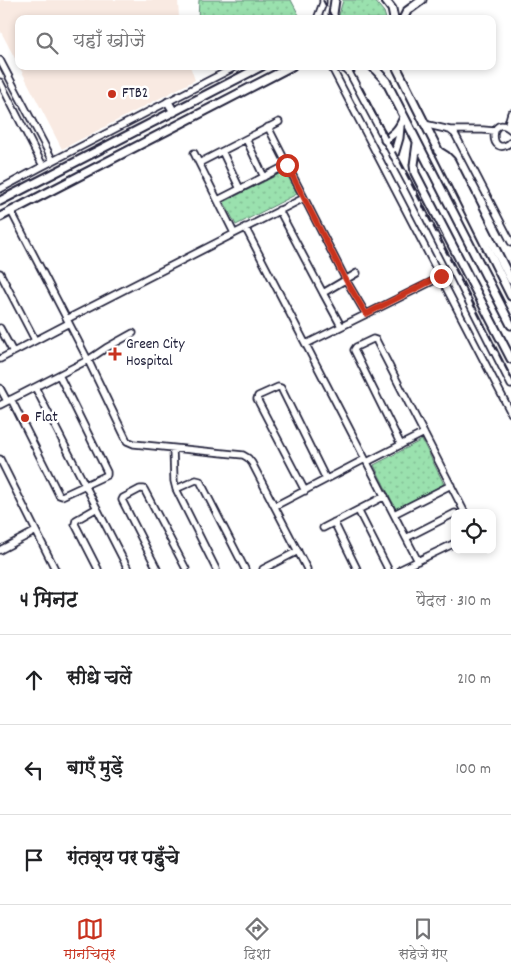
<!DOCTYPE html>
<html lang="hi">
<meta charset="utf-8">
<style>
:root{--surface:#fff;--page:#f2f2f2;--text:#202124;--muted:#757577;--line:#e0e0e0;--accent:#c8321e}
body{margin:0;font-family:Dekko,"Playpen Sans Deva",sans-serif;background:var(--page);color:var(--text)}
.controls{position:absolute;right:15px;bottom:15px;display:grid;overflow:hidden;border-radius:10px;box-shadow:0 2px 8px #0003}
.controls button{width:45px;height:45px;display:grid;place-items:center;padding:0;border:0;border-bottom:1px solid var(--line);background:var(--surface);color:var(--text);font:25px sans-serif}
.stop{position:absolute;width:15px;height:15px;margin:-11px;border:4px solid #c8321e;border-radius:50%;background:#fff}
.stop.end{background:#c8321e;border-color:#fff;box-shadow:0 1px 5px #0008}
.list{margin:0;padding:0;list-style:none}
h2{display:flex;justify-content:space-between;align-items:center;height:65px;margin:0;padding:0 20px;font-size:21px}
h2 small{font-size:16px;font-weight:400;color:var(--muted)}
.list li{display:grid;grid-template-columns:32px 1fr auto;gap:15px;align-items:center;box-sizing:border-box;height:90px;padding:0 20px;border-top:1px solid var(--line)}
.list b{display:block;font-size:19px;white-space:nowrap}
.list em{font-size:16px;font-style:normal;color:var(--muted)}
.icon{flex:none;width:28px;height:28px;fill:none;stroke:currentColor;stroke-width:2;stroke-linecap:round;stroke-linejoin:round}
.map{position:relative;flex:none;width:511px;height:569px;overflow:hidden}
.search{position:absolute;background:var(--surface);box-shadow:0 2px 8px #0003;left:15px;right:15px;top:15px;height:55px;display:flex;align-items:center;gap:12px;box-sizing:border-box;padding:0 18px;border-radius:10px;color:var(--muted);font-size:19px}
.sheet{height:335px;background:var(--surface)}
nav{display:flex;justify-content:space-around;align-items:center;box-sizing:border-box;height:70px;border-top:1px solid var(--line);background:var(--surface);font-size:14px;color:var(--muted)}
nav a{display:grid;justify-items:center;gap:2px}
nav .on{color:var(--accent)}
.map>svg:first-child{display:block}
.built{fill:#f9eae2}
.park{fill:url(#park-dots);stroke:#5e8274}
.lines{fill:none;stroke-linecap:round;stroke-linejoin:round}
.minor-casing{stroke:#22223b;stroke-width:9}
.tertiary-casing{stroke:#22223b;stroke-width:11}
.minor{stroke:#fff;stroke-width:5.5}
.tertiary{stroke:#fff;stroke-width:7}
.rail{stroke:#22223b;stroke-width:2;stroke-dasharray:8 4;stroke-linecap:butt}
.route{stroke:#c8321e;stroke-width:6}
.poi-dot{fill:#c8321e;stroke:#fff;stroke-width:2}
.labels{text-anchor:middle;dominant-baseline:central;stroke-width:5;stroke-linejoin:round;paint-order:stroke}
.poi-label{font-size:15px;fill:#22223b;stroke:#fff;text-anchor:start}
</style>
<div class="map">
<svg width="511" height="569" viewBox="0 0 511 569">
<defs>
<pattern id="park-dots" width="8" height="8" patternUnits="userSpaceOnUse" patternTransform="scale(1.25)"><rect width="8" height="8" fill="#9ae1ae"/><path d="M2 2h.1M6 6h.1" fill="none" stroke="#84c197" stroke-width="1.8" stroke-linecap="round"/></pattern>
</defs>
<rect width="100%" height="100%" fill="#fff"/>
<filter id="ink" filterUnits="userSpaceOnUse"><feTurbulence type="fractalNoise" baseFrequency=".02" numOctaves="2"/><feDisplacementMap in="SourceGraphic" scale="10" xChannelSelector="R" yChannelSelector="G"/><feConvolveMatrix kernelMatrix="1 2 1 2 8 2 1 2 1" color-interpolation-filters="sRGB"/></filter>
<g filter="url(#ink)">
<path class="built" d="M 0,0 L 178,0 L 179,19 L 19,19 L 19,66 L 0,30 Z
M 19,66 L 190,66 L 195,80 L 62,149 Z"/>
<path class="park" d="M 199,0 L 291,0 L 301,19 L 198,19 Z
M 343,0 L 374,0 L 384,12 L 386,19 L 339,19 L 339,15 Z
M 285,171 L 297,194 L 236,225 L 224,202 Z
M 422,440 L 444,484 L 396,509 L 374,465 Z"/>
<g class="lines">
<g class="minor-casing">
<path id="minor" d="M 317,19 L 323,3 L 323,0
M 0,60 L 53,161
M 331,66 L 511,413
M 332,69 C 341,67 345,67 350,74 L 411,188 L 511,385
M 0,82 L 43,166
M 424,124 L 450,130 L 455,134 L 511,242
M 268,127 L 346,280 L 366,314
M 507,127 L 511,113
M 450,130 L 483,130 L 494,131
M 511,130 C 489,110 488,161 511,142
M 246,139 L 264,177
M 222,151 L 240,189
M 194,153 L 234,233
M 199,163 L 279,122
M 0,189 L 43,166 L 237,66
M 218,200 L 287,165
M 279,210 L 323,293 L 357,273
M 11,211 L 88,360 L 127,441 L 134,444 L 243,455 L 248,458 L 252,463 L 307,569
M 245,227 L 418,561
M 0,273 L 35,340
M 323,293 L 341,326
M 67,319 L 304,198
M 0,328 L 13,352
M 306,344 L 441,277
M 0,359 L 69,323
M 35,387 L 128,569
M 0,388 L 7,401
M 11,399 L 59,495 L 62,496 L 107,475 L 107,472 L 59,375
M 0,405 L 88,360 L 106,348 L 133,333
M 401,445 L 354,350 L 356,347 L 373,339 L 376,340 L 465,513
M 173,448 L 174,481 L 176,489 L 216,569
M 0,459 L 55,569
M 367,462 L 424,433
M 176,489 L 196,480 L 200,481 L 245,569
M 305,491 L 257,399 L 258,396 L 278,387 L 281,388 L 326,479
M 275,506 L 365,459
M 97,508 L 76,520 L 75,524 L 98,569
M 358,510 L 388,569
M 394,514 L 451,485
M 334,522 L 357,569
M 323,528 L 385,496
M 406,538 L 455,513
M 0,550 L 36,531
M 157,569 L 122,500 L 123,498 L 140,489 L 144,489 L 186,569
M 263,569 L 298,551
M 401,569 L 455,543"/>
</g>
<g class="tertiary-casing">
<path id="tertiary" d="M 385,0 L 392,9 L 394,19
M 334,19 L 333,14 L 335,0
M 403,19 L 407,11 L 422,0
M 372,66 L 386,81 L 511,325
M 396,66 L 511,296
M 168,102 L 174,112
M 385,140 C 396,132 399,129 404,117
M 417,143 L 414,165 L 415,173 L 511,359
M 438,151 L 446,156 L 451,161 L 511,280
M 394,155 L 399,138 L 400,127
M 0,201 L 262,66
M 0,217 L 292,66"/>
</g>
<use href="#minor" class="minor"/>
<use href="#tertiary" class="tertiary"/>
<path class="rail" d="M 323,0 L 333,19
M 351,66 L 511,378"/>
</g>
</g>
<g class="lines" filter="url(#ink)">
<path class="route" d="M 287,165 L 346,280 L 366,314 L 441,276"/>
</g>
<g class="poi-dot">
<circle cx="112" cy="94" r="5"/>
<path d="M112.5 346.5h5v5h5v5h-5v5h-5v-5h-5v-5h5z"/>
<circle cx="25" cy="418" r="5"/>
</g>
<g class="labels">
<g class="poi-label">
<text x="122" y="94">FTB2</text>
<text x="126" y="345">Green City<tspan x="126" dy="17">Hospital</tspan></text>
<text x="35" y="418">Flat</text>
</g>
</g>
</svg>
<div class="controls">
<button><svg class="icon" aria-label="locate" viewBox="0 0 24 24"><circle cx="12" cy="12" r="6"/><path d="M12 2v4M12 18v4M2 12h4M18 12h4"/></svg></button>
</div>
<div class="stop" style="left:287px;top:165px"></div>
<div class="stop end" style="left:441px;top:276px"></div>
<div class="search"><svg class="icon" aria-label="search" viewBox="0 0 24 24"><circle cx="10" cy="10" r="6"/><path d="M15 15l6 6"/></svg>यहाँ खोजें</div>
</div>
<section class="sheet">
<h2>4 मिनट<small>पैदल · 310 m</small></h2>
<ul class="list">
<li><svg class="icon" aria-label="ahead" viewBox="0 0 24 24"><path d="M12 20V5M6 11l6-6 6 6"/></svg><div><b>सीधे चलें</b></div><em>210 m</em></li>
<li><svg class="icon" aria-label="left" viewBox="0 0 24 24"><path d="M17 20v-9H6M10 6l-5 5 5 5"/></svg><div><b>बाएँ मुड़ें</b></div><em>100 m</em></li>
<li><svg class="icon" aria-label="arrive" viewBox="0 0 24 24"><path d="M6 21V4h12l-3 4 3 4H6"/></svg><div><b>गंतव्य पर पहुँचे</b></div></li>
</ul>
</section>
<nav>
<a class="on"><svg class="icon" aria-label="map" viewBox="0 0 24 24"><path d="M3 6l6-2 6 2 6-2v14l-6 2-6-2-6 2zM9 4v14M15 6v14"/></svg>मानचित्र</a>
<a><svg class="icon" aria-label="directions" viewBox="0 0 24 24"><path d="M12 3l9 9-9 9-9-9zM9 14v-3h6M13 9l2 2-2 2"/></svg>दिशा</a>
<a><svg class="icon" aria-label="saved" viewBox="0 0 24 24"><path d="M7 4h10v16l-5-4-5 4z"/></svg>सहेजे गए</a>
</nav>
